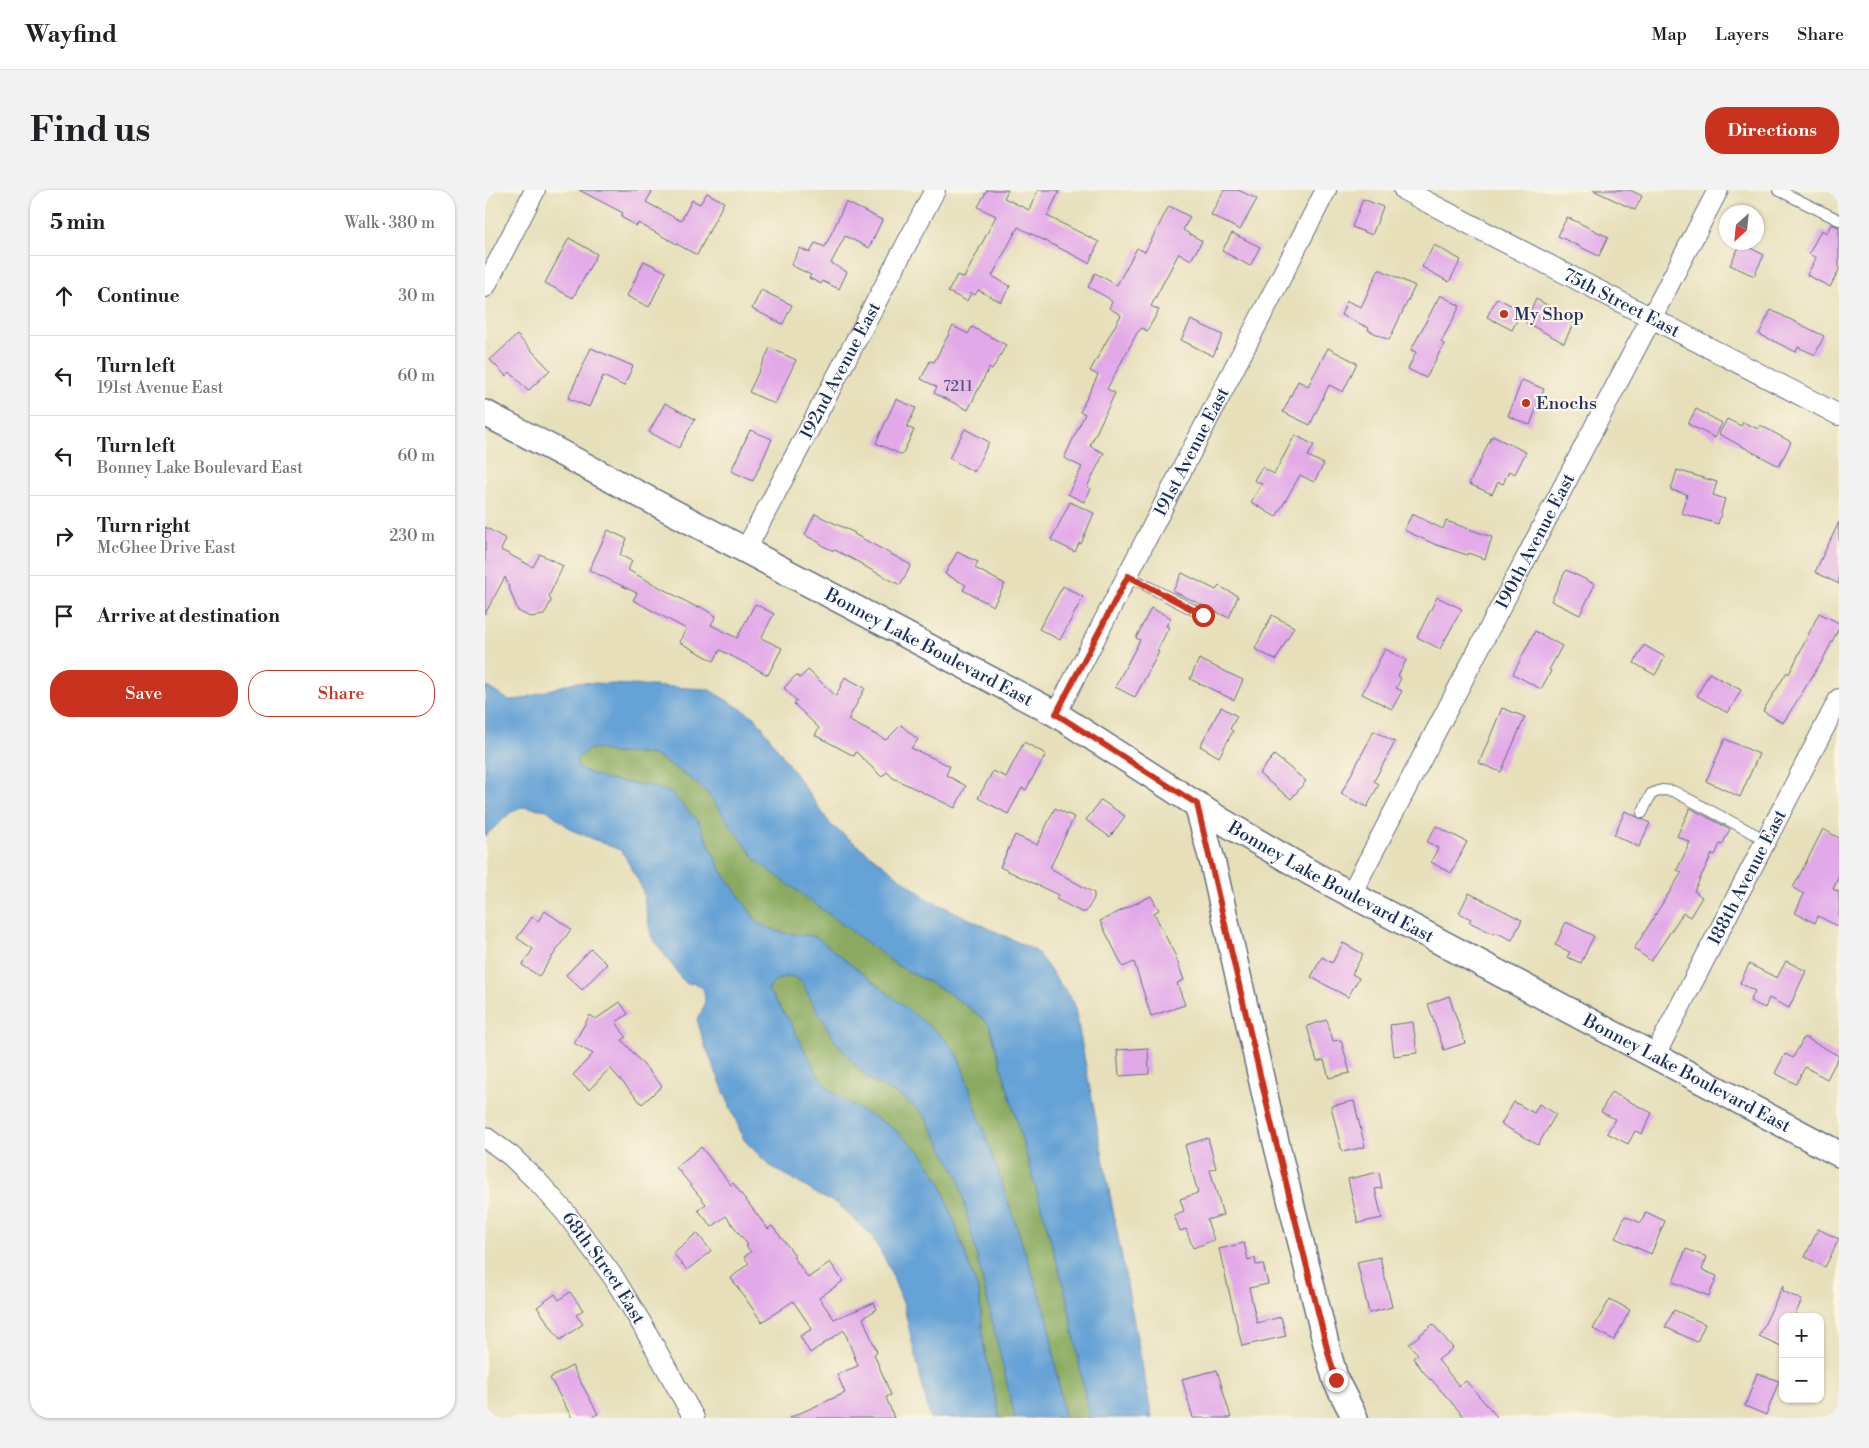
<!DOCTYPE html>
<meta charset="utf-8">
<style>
:root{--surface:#fff;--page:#f2f2f2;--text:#202124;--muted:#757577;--line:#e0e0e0;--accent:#c8321e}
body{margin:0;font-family:"Libre Bodoni",serif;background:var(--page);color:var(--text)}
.controls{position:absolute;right:15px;bottom:15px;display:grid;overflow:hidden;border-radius:10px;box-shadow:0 1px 4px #0004}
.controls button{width:45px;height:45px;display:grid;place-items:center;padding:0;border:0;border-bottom:1px solid var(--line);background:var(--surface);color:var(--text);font:25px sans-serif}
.compass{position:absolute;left:1234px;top:15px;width:45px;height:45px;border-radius:50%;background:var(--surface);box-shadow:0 1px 4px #0004;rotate:207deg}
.stop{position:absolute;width:15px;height:15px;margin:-11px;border:4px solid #c8321e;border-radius:50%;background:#fff}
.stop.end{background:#c8321e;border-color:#fff;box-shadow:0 1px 5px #0008}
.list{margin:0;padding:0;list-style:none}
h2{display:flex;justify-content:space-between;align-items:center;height:65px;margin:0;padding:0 20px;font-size:21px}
h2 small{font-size:16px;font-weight:400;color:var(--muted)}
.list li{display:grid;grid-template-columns:32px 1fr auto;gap:15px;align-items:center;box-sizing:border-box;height:80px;padding:0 20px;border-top:1px solid var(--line)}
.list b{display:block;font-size:19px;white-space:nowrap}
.list p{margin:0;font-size:16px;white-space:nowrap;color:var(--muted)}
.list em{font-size:16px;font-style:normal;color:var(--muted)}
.actions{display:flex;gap:10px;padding:15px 20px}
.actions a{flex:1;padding:11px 0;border:1px solid var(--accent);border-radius:20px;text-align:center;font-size:18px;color:var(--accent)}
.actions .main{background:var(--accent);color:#fff}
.icon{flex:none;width:28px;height:28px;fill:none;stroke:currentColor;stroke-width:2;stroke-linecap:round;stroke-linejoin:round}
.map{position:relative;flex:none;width:1354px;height:1228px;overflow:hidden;border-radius:20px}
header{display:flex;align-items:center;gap:30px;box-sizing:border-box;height:70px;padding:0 25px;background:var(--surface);border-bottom:1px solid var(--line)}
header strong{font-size:24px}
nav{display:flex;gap:28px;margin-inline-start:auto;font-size:18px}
.intro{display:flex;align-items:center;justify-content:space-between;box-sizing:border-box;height:120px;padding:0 30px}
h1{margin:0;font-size:35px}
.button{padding:12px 22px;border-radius:20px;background:var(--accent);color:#fff;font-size:18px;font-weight:700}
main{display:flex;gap:30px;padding:0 30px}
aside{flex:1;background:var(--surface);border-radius:20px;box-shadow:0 1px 4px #0004}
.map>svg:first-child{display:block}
.forest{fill:#89aa5f;stroke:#526c5e}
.water{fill:#65a2d6;stroke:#40689a}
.building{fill:#e2a9e9}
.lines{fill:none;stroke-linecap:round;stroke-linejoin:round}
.service-casing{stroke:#626d7e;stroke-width:12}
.minor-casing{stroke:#626d7e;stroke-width:22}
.tertiary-casing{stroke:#626d7e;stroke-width:28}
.service{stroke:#fff;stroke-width:10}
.minor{stroke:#fff;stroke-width:20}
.tertiary{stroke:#fff;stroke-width:25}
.route{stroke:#c8321e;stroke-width:6}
.poi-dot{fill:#c8321e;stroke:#fcf5e5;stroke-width:2}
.labels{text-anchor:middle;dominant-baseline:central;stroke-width:4.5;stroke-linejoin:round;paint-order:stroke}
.number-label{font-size:15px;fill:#4d4e81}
.street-label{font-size:18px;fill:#1b2f5e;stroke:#fcf5e5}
.poi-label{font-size:18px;fill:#1b2f5e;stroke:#fcf5e5;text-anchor:start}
</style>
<header>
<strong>Wayfind</strong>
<nav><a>Map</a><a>Layers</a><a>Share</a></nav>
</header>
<div class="intro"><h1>Find us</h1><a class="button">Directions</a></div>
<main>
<aside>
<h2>5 min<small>Walk · 380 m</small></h2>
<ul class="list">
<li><svg class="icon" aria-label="ahead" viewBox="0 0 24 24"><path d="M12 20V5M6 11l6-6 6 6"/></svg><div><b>Continue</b></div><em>30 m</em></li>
<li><svg class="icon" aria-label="left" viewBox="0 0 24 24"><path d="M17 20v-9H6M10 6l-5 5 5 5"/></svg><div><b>Turn left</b><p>191st Avenue East</p></div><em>60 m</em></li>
<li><svg class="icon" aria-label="left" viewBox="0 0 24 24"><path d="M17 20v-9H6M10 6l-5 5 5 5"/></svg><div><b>Turn left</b><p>Bonney Lake Boulevard East</p></div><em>60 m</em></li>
<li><svg class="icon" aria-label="right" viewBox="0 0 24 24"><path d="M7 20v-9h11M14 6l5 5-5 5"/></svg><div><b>Turn right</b><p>McGhee Drive East</p></div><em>230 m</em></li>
<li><svg class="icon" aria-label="arrive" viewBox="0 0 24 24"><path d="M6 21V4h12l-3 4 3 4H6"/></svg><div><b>Arrive at destination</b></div></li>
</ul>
<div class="actions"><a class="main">Save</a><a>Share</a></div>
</aside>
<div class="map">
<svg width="1354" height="1228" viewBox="0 0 1354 1228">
<rect width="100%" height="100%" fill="#fcf5e5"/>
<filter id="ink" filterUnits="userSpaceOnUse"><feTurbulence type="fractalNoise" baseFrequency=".02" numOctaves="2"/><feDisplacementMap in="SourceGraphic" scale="10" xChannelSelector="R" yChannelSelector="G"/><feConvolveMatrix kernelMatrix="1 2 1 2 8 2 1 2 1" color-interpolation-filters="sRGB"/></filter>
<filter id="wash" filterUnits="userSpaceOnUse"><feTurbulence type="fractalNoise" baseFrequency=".0096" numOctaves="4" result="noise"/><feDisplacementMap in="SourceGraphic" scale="20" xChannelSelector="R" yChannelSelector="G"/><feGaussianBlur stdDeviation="1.12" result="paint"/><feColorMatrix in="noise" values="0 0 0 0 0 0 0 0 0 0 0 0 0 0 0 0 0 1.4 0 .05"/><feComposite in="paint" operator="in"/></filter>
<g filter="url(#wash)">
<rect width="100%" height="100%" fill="#e6dfba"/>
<path class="forest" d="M 112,558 L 131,563 L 152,563 L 169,565 L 213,594 L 365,739 L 412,775 L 465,804 L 494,825 L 505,836 L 582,1108 L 604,1228 L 579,1228 L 563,1129 L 473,865 L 330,746 L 298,743 L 274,734 L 237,682 L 213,631 L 165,596 L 119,589 L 93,578 L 91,569 L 102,560 Z
M 309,786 L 318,793 L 321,801 L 349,850 L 381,887 L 418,908 L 440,926 L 473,986 L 530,1228 L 515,1228 L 499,1157 L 494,1104 L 455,991 L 436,962 L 405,936 L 361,912 L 344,899 L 332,884 L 305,832 L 283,800 C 289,790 297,787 309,786 Z"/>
<path class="water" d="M 89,492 L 223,499 L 271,528 L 346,635 L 443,709 L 551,761 L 589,813 L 667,1228 L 604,1228 L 582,1108 L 505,836 L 494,825 L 465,804 L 412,775 L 272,671 L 222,603 C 212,593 181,569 168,565 C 157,561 145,564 133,563 C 111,561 112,551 91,569 L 93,578 L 119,589 L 165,596 L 186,603 L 213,631 L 237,682 L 274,734 L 298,743 L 330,746 L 457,846 L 473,865 L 563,1129 L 579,1228 L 530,1228 L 473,986 L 440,926 L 418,908 L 381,887 L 349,850 L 321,801 C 314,780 293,783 283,800 L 305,832 L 332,884 L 344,899 L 361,912 L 405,936 L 436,962 L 455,991 L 494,1104 L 499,1157 L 515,1228 L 445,1228 L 418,1113 L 404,1077 L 387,1046 L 353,1014 L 337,1007 L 284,975 L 259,950 L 219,853 L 212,829 C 219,818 222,811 218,798 L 209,793 L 202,794 L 197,789 L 166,746 L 157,698 L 137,661 L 87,640 L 62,620 L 39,617 L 25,623 L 0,646 L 0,496 L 24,510 L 37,509 Z"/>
<g id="blocks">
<path class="building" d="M 94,0 L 168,0 L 161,12 L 196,31 L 207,10 L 215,14 L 222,3 L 239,12 L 212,65 L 153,33 L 152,36 L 136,27 L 138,23 Z
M 502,0 L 523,0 L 519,8 L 544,20 L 553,0 L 575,0 L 562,26 L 614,52 L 604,73 L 533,37 L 507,86 L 525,96 L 516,112 L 493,100 L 490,105 L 486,103 L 482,111 L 463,102 L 472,85 L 479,88 L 511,26 L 493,17 Z
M 739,0 L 753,0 L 772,9 L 755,40 L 726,25 Z
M 1108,0 L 1145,0 L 1157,6 L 1150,20 Z
M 878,9 L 898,17 L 887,45 L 867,37 Z
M 361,12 L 397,30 L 384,58 L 360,46 L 346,73 L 362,82 L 354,99 L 337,91 L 336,94 L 324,88 L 326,85 L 306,75 L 315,58 L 325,63 L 330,53 L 340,57 Z
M 684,16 L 705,27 L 698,40 L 717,51 L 706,70 L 694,63 L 666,116 L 674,120 L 662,141 L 657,138 L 652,143 L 622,199 L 630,203 L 605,256 L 619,263 L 602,297 L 606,299 L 599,312 L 583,304 L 597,277 L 579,268 L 600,224 L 595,222 L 613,185 L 605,181 L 636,125 L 624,118 L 627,112 L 623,108 L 603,97 L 610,83 L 632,95 L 652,58 L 660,62 Z
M 1082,27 L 1123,47 L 1114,66 L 1073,46 Z
M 1346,34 L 1354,37 L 1354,80 L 1345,97 L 1322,85 L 1331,68 L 1324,64 L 1336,40 L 1342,43 Z
M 747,43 L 775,57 L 765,76 L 737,61 Z
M 84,48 L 112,64 L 88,108 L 60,93 Z
M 1256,53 L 1279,65 L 1269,86 L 1245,75 Z
M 949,55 L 976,70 L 964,92 L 937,77 Z
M 159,71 L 181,82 L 164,117 L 142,106 Z
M 894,79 L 930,96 L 904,150 L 883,140 L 884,138 L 856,125 L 862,111 L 876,117 Z
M 276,100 L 307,115 L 298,134 L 267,119 Z
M 955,105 L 975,116 L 956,152 L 959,154 L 941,188 L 923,179 L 931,162 L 926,160 Z
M 1012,108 L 1037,121 L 1027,140 L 1002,127 Z
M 1051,109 L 1090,130 L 1079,153 L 1040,132 Z
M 1286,120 L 1339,146 L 1330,165 L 1313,157 L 1311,162 L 1274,144 Z
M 706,130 L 738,145 L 728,166 L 696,150 Z
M 468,136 L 483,144 L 487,137 L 521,155 L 507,180 L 504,178 L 483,220 L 449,203 L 452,197 L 436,189 L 445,171 L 449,172 Z
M 32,145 L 65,180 L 43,201 L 25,182 L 21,186 L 5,170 Z
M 106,158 L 148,176 L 139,196 L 118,186 L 104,217 L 83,208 Z
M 285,158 L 311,170 L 290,214 L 264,202 Z
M 843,158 L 872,173 L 858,202 L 844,195 L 825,235 L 798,222 L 813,191 L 823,196 Z
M 1037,190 L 1059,199 L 1045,235 L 1023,226 Z
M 411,209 L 431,218 L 422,237 L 429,240 L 417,265 L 391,253 Z
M 180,213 L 210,229 L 194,258 L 164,242 Z
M 1211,219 L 1237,233 L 1230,248 L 1203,234 Z
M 1242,229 L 1256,236 L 1258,232 L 1273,239 L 1275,235 L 1306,252 L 1294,276 L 1234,244 Z
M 480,239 L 504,252 L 489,282 L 464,268 Z
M 265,240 L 287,249 L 268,291 L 246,281 Z
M 810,245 L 829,255 L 823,266 L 839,274 L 829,292 L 815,285 L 791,327 L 766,312 L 777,294 L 769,290 L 777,277 L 789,284 Z
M 1007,246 L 1041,262 L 1030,284 L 1024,281 L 1018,294 L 1013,292 L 1007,304 L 984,294 Z
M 1192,280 L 1232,292 L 1228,305 L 1240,309 L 1233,334 L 1196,323 L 1202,304 L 1186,300 Z
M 585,312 L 609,323 L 596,354 L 594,353 L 590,362 L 566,350 Z
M 330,324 L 370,343 L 369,344 L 426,375 L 415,395 L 377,375 L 377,374 L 350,360 L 349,361 L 336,355 L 337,354 L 320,345 Z
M 927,324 L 958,339 L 961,331 L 1007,347 L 1000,369 L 983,363 L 982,365 L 949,354 L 919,340 Z
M 1354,332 L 1354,394 L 1330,382 Z
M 0,337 L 21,349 L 16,360 L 48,377 L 55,364 L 78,376 L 64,406 L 66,411 L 59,425 L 45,427 L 33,421 L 20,387 L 0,424 Z
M 123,340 L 142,349 L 135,365 L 147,371 L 143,380 L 213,418 L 214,416 L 231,426 L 226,435 L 252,448 L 270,414 L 289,424 L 276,448 L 297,458 L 283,485 L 235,460 L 229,471 L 194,452 L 201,439 L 148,410 L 152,403 L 104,380 Z
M 472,362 L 493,372 L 490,378 L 520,394 L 508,416 L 478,400 L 481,395 L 460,384 Z
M 1081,380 L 1110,394 L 1095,425 L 1066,411 Z
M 697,383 L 731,400 L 734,396 L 753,406 L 744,428 L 688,401 Z
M 578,396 L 598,407 L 575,450 L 554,439 Z
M 952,407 L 977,419 L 955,459 L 932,447 Z
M 666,418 L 686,428 L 681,436 L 684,437 L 672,461 L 674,462 L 650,507 L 630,497 L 655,450 L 651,448 Z
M 1334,423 L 1354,433 L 1354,438 L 1337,471 L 1298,533 L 1278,521 L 1302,482 L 1304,484 Z
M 787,425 L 809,437 L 791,470 L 770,459 Z
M 1050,441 L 1077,456 L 1064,480 L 1066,481 L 1056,499 L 1028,484 Z
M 1159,455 L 1180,467 L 1170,485 L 1149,473 Z
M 900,459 L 921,470 L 913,486 L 916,488 L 911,498 L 917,501 L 907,519 L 877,504 Z
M 714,469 L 758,490 L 749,510 L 705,489 Z
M 323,480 L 351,506 L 360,487 L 380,498 L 363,530 L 401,550 L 416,535 L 433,550 L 426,558 L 465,576 L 461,585 L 481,596 L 470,618 L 408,588 L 402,582 L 397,587 L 371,562 L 369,566 L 330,545 L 334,538 L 309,514 L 312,511 L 299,498 L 311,485 L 315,488 Z
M 1224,483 L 1256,500 L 1243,523 L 1212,506 Z
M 736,517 L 752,526 L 745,539 L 748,541 L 734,567 L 715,556 Z
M 1017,518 L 1040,527 L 1016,582 L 994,573 Z
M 889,541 L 910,552 L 889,591 L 894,594 L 882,617 L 856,604 Z
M 1240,549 L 1274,564 L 1255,607 L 1221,591 Z
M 539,552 L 561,564 L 541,600 L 537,598 L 523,624 L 493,608 L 508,581 L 521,587 Z
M 789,565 L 821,591 L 806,609 L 774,584 Z
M 616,610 L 640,626 L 625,647 L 601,630 Z
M 570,618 L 589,627 L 565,678 L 609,703 L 609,708 L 601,722 L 596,722 L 571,709 L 573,705 L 515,677 L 530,645 L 552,655 Z
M 1205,618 L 1245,639 L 1237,655 L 1235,654 L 1230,665 L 1227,664 L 1209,701 L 1217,707 L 1205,727 L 1198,723 L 1166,771 L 1149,759 L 1197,682 L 1192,680 L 1205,652 L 1192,646 Z
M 1140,621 L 1165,633 L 1154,657 L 1129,645 Z
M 951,636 L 982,652 L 966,683 L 946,672 L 953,658 L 942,652 Z
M 1338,639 L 1354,648 L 1354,686 L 1348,699 L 1354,702 L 1354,737 L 1333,726 L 1330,733 L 1310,723 L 1319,704 L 1308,698 Z
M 984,703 L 1037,730 L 1027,750 L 1010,742 L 1009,744 L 984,732 L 986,729 L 974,723 Z
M 666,706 L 674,720 L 669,723 L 690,765 L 699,790 L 692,793 L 700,815 L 666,826 L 649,772 L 638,777 L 615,731 Z
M 60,721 L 86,739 L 54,786 L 37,775 L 48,759 L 32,748 L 47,727 L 53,731 Z
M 1081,732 L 1109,746 L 1096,773 L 1082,767 L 1085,762 L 1070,755 Z
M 858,753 L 878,764 L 867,784 L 874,788 L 863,807 L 826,787 L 837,767 L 847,773 Z
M 106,759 L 122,774 L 97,800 L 81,785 Z
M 1301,771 L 1321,781 L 1304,818 L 1284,808 L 1280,818 L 1265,811 L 1270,801 L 1255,793 L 1264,774 L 1292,788 Z
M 964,806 L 980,853 L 959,860 L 943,814 Z
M 135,812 L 143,824 L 131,832 L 141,847 L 137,850 L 177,896 L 157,914 L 125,878 L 104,900 L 88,885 L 108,864 L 89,853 L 105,825 L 111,829 Z
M 842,830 L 848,851 L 856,850 L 865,883 L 844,888 L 839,870 L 832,872 L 822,836 Z
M 928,832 L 932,863 L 909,866 L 905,835 Z
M 1319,847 L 1354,866 L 1342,889 L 1320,877 L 1311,894 L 1290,883 L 1300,864 L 1308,868 Z
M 663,858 L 664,884 L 634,886 L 632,860 Z
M 1126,902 L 1167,923 L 1157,944 L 1150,941 L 1143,954 L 1122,943 L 1130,929 L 1116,922 Z
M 869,911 L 880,957 L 857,962 L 846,916 Z
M 1029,912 L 1049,923 L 1054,914 L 1071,924 L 1053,955 L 1016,934 Z
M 723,948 L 731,978 L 725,980 L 738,1025 L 722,1030 L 729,1050 L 708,1058 L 701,1039 L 695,1041 L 689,1025 L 699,1021 L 695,1009 L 713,1003 L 700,955 Z
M 216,957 L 246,995 L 248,993 L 283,1039 L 287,1036 L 310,1065 L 308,1066 L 323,1088 L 345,1072 L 358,1091 L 334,1108 L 349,1129 L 389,1113 L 392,1119 L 378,1128 L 392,1162 L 389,1164 L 406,1205 L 401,1207 L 409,1228 L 304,1228 L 360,1203 L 352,1184 L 373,1176 L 359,1140 L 325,1163 L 315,1146 L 327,1139 L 308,1111 L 277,1132 L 246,1088 L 264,1073 L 259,1067 L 266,1062 L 261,1056 L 263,1055 L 241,1026 L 227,1037 L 213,1020 L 221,1014 L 191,977 Z
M 894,982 L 897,998 L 890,999 L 897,1028 L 873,1033 L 863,989 Z
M 1161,1022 L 1180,1031 L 1166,1064 L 1130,1048 L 1140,1026 L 1156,1033 Z
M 1333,1039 L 1354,1049 L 1340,1077 L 1320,1067 Z
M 212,1043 L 226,1061 L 202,1080 L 188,1063 Z
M 759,1053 L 763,1070 L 770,1068 L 771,1075 L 778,1074 L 783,1094 L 764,1098 L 772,1133 L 796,1127 L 801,1146 L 757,1156 L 734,1059 Z
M 1201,1059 L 1222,1067 L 1217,1080 L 1232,1086 L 1224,1106 L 1188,1092 Z
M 895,1067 L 907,1117 L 884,1123 L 872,1072 Z
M 1298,1095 L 1298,1101 L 1317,1110 L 1309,1127 L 1298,1127 L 1298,1157 L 1274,1146 Z
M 85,1102 L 98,1120 L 91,1125 L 98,1134 L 75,1150 L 52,1117 L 70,1104 L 74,1110 Z
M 1125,1109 L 1145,1120 L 1129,1150 L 1108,1139 Z
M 1189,1120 L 1220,1134 L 1212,1152 L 1180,1137 Z
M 948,1134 L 968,1158 L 953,1170 L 974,1196 L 981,1191 L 1013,1228 L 980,1228 L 946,1189 L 945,1190 L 928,1168 L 933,1164 L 924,1154 Z
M 87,1176 L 113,1224 L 105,1228 L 87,1228 L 65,1188 Z
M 732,1180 L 746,1228 L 708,1228 L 697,1189 Z
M 1272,1183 L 1294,1191 L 1281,1225 L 1260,1216 Z"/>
</g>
</g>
<g filter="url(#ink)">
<use href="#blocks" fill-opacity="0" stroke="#626d7e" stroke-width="1"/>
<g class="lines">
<g class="service-casing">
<path id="service" d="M 1293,0 L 1354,30
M 643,386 L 718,425
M 1157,623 L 1166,604 L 1177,600 L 1188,601 L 1281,650"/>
</g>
<g class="minor-casing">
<g id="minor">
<path id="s1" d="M 919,0 L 1354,225"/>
<path d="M 0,97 L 50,0"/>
<path id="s2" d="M 260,361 L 450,0"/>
<path id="s3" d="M 571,524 L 841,0"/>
<path id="s4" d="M 866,704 L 1233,0"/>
<path id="s5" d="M 1170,865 L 1354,509"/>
<path id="s6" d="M 0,947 L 26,966 L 54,993 L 80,1022 L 129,1088 L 158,1136 L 209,1228"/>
</g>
</g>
<g class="tertiary-casing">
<g id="tertiary">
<path id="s7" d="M 0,223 L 571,524 L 737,631 L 826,683 L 1354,964"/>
<path d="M 712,614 L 728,674 L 786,932 L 844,1166 L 851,1191 L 870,1228"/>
</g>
</g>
<use href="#service" class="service"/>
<use href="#minor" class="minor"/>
<use href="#tertiary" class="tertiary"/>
</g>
</g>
<g class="lines" filter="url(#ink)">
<path class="route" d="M 718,425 L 643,386 L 571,524 L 712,614 L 786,932 L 844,1166 L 851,1190"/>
</g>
<g class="poi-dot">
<circle cx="1019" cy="124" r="5"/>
<circle cx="1041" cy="213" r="5"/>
</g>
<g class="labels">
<g class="number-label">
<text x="473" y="196">7211</text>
</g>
<g class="street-label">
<text stroke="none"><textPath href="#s1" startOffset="245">75th Street East</textPath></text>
<text stroke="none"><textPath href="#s2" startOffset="204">192nd Avenue East</textPath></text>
<text stroke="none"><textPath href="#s3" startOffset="295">191st Avenue East</textPath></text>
<text stroke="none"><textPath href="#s4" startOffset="398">190th Avenue East</textPath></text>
<text stroke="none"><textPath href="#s7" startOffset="502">Bonney Lake Boulevard East</textPath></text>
<text stroke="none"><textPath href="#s5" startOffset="200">188th Avenue East</textPath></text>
<text stroke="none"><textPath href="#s7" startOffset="968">Bonney Lake Boulevard East</textPath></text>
<text stroke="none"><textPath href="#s7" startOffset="1372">Bonney Lake Boulevard East</textPath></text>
<text stroke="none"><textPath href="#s6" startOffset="178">68th Street East</textPath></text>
</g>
<g class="poi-label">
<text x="1029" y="124">My Shop</text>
<text x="1051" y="213">Enochs</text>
</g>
</g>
</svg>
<div class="controls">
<button>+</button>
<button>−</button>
</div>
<svg class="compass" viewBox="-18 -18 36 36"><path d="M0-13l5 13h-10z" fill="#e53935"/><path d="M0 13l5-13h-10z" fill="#757577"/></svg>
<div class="stop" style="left:718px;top:425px"></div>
<div class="stop end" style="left:851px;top:1190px"></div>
</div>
</main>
